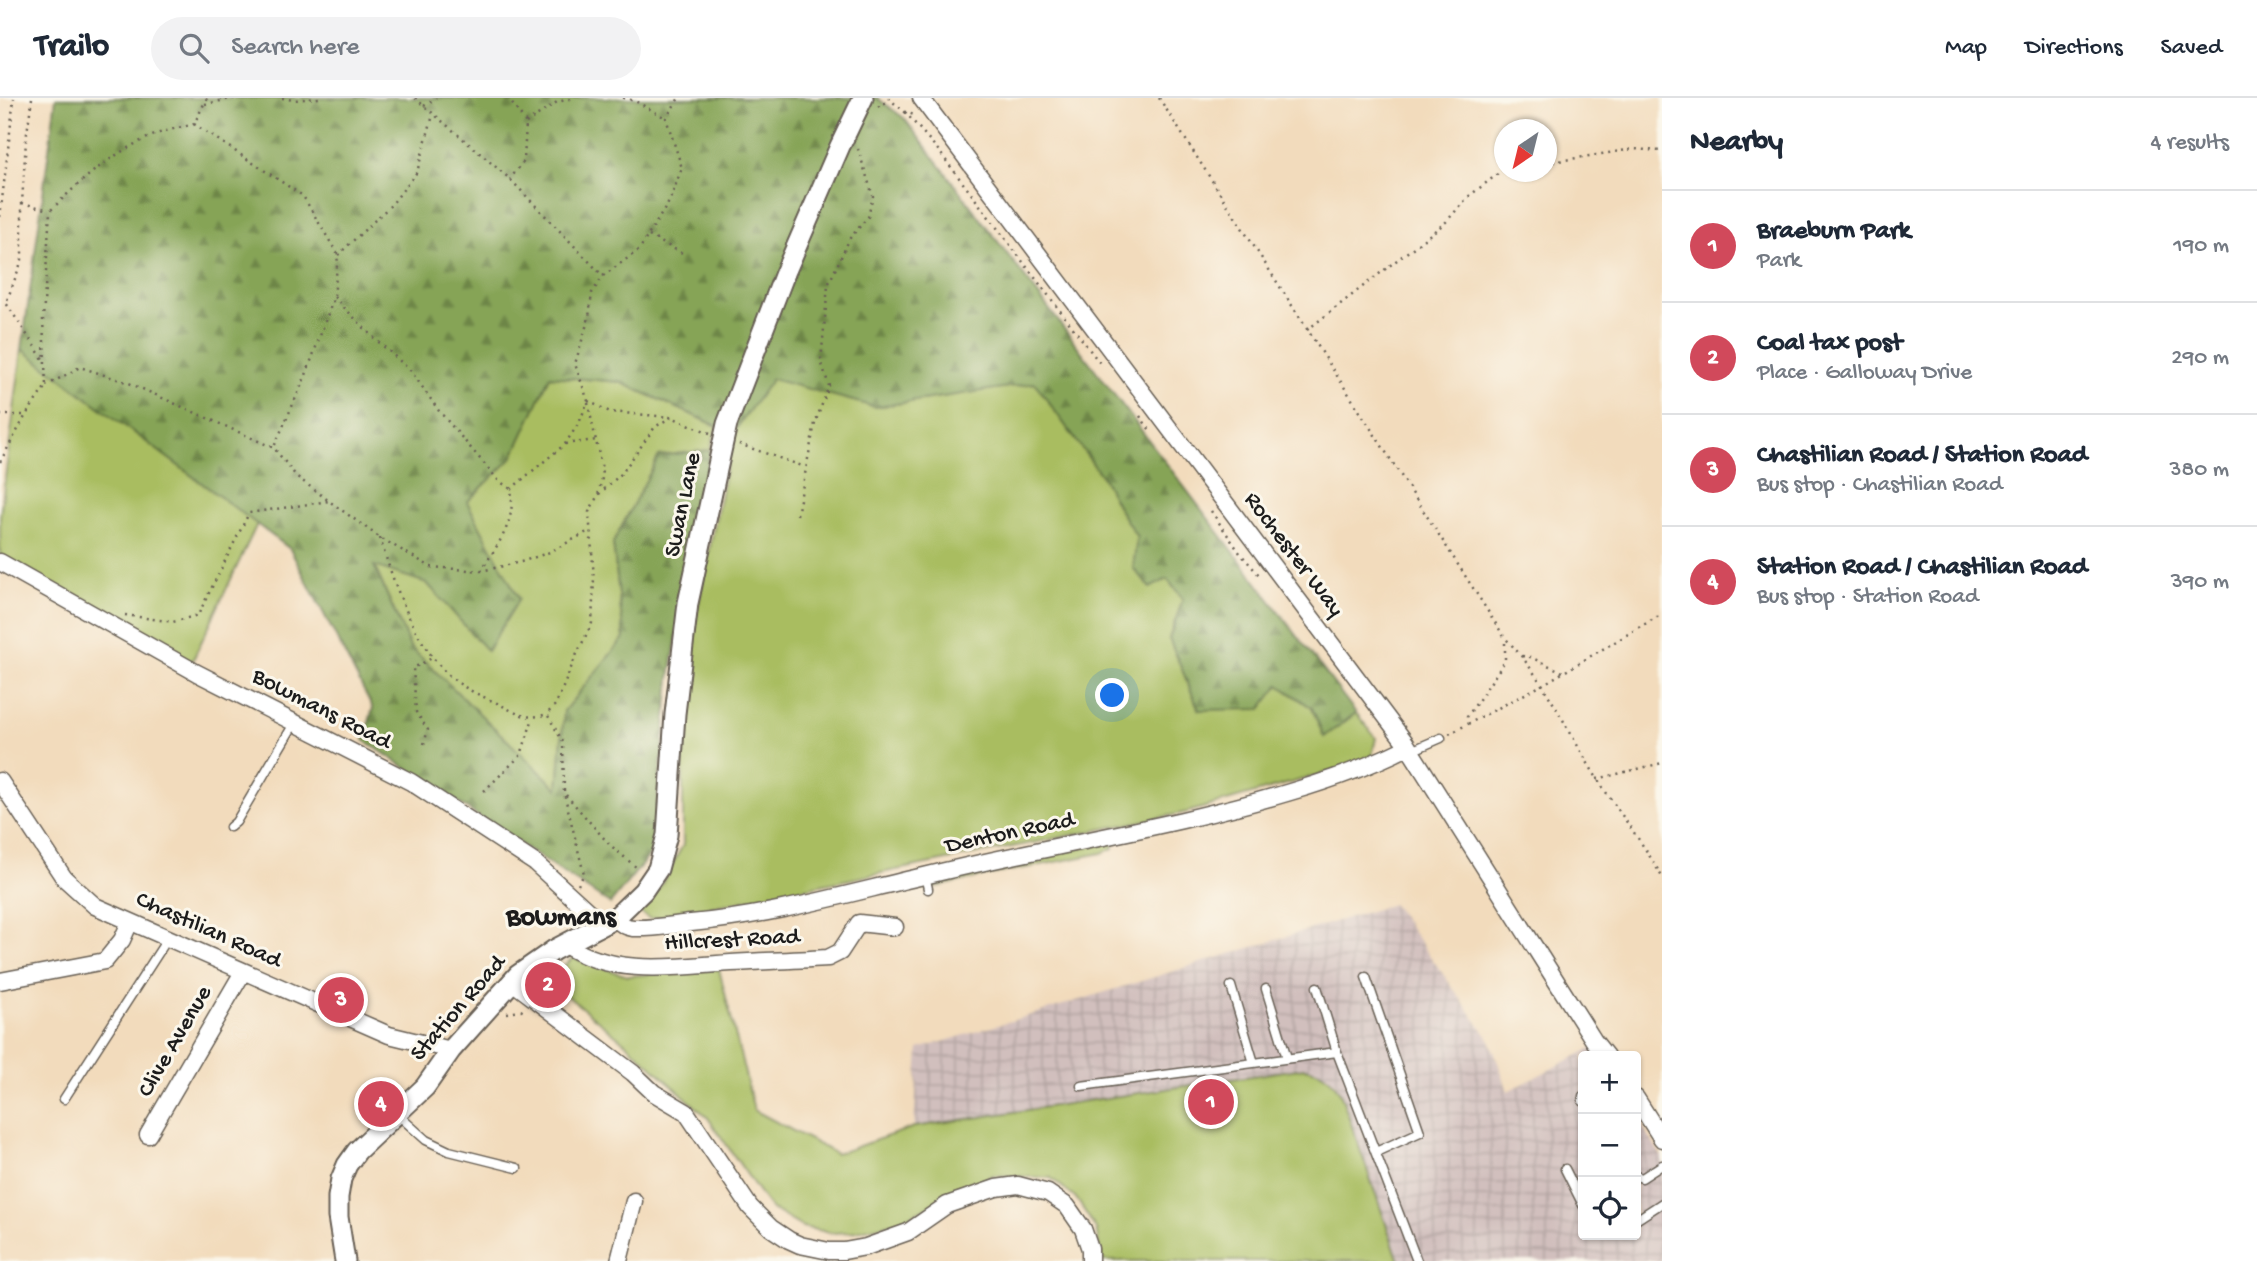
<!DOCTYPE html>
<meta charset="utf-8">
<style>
:root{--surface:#fff;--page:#f2f2f3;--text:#1f2937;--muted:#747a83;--line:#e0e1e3;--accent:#d1495b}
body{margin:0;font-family:"Gochi Hand",sans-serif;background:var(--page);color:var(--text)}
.controls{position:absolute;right:21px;bottom:21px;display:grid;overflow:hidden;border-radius:7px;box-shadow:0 2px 5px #0004}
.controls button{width:63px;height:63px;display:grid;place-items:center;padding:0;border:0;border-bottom:2px solid var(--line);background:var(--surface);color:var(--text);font:35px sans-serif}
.compass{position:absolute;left:1494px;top:21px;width:63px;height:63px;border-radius:50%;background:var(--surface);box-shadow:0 2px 5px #0004;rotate:215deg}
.you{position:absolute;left:1113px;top:598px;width:24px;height:24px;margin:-18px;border:5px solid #fff;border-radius:50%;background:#1a73e8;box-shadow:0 0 0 10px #1a73e833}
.badge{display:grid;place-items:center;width:46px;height:46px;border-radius:50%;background:var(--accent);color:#fff;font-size:23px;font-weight:700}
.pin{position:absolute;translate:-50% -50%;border:4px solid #fff;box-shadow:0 2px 7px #0006}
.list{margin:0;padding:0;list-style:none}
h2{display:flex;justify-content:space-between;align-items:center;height:91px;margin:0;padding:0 28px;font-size:30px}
h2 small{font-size:23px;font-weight:400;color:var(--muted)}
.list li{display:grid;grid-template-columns:46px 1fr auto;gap:21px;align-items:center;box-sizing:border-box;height:112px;padding:0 28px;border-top:2px solid var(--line)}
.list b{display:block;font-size:26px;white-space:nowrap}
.list p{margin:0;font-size:23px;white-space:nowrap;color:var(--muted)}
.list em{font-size:23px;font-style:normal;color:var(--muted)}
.icon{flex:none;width:38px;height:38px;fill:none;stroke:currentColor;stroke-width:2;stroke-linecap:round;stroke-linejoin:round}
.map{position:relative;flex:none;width:1662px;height:1163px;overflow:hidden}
header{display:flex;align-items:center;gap:42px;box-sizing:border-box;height:98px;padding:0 35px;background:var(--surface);border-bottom:2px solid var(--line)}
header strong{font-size:33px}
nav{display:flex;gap:38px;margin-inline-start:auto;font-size:24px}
.search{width:490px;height:63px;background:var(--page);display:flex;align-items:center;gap:18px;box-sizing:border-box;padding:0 24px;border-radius:38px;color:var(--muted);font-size:26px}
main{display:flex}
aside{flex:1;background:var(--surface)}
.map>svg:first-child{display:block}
.industrial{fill:url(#industrial-grid)}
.green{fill:#a9bd61;stroke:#626c3e;stroke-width:2}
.forest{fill:url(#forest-firs);stroke:#51603a;stroke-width:2}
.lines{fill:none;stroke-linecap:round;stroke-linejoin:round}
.service-casing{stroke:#675f54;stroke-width:11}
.minor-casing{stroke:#675f54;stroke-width:19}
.tertiary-casing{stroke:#675f54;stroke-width:23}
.path{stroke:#675f54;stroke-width:2.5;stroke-dasharray:2 5;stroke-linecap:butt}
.service{stroke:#fff;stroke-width:8}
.minor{stroke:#fff;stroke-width:16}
.tertiary{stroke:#fff;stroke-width:19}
.labels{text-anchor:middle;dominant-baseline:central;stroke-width:6;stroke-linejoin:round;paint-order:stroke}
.street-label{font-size:24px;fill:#1c1c1c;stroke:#fbf7ec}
.quarter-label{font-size:28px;font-weight:bold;fill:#1c1c1c;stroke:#fbf7ec}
</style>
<header>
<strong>Trailo</strong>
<div class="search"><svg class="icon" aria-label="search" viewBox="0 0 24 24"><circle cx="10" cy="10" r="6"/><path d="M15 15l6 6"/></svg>Search here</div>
<nav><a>Map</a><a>Directions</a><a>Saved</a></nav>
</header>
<main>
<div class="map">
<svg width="1662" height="1163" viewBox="0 0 1662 1163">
<defs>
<pattern id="industrial-grid" width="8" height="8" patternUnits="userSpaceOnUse" patternTransform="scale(1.75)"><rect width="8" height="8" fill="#d1bfbd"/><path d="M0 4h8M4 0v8" fill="none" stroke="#b3a4a2"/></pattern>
<pattern id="forest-firs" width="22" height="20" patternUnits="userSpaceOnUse" patternTransform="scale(1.75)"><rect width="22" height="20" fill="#86a457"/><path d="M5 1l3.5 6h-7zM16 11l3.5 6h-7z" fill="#6d8547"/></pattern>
</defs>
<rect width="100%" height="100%" fill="#fbf7ec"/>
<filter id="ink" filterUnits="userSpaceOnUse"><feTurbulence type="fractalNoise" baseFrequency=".0143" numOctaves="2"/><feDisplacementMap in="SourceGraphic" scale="14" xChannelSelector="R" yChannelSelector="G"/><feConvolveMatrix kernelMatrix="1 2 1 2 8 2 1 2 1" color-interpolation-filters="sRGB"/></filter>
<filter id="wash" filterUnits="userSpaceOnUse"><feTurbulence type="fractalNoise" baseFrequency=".00686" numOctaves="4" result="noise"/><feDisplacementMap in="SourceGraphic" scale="28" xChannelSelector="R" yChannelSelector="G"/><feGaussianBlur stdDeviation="1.57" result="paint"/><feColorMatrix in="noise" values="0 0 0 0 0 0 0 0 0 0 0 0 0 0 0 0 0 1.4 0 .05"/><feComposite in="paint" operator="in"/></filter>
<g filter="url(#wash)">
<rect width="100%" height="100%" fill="#f2dbbc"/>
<path class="industrial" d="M 1393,806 L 1490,942 L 1508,993 L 1592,950 L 1597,958 L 1583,958 L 1583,1137 L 1636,1137 L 1636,1018 L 1662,1059 L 1662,1163 L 1399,1163 L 1341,996 L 1336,986 L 1327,977 L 914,1029 L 919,951 Z"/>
<path class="green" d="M 22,251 L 257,426 L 189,570 L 0,460 L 0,418 Z
M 550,278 L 620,284 L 717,328 L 710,352 L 659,358 L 613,445 L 624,540 L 564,613 L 558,692 L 410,549 L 374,467 L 427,485 L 487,552 L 518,501 L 467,404 L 512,360 Z
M 771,280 L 875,309 L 1035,285 L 1103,380 L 1119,411 L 1137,439 L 1167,481 L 1183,501 L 1169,541 L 1279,587 L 1312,610 L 1324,639 L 1356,615 L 1376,640 L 1371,662 L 1188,714 L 650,821 L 637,812 L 660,789 L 683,747 L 683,666 L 697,514 L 733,335 Z
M 1112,744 L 1113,750 L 1102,755 L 984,778 L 928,791 L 921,789 L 920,785 L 997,768 L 1022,767 L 1046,757 Z
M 573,860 L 628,878 L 719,871 L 754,1012 L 836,1056 L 914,1029 L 1304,970 C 1322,972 1333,981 1341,997 L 1399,1163 L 1102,1163 L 1096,1131 L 1076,1100 L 1051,1080 L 993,1077 L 897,1124 L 852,1134 L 833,1135 L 802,1129 L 770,1110 L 708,1020 L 627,946 L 560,892 L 556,875 Z"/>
<path class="forest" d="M 56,0 L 877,0 L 904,20 L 1356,615 L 1324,639 L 1312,610 L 1279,587 L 1261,611 L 1199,612 L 1169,541 L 1183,501 L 1167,481 L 1150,490 L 1133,470 L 1137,439 L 1119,411 L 1103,380 L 1035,285 L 875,309 L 772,281 L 733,335 L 620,284 L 550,278 L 512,360 L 467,404 L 519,501 L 487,553 L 427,485 L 374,468 L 410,549 L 558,691 L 564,613 L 624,540 L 613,445 L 659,358 L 710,352 L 671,572 L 652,754 L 610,806 L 364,642 L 373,610 L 290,451 L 22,251 Z"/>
</g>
<g filter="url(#ink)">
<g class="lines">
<g class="service-casing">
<path id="service" d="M 1411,653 L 1441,640
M 230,729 L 236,724 L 295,624
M 925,777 L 928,791
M 1366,879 L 1420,1034 L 1376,1054
M 1231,888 L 1254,965
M 1317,889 L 1337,954 L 1417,1163
M 1266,891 L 1287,960
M 1081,988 L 1337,954
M 1583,998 L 1583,1003
M 64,1001 L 168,840
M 397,1016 L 426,1042 L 449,1053 L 517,1070
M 1565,1071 L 1583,1107
M 1636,1078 L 1642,1080 L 1662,1067
M 1636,1122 L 1662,1105"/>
</g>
<g class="minor-casing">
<path id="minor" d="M 921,0 L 1405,644 L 1594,943 L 1606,958
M 0,464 L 197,575 L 411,684 L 535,765 L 603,827
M 0,683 L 64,780 L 95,808 L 389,937 L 451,952
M 615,820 C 620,826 625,829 633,830 C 652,831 672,827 691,825 C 770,818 846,796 924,778 C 1045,748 1170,730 1290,694 C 1331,682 1370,668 1408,649
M 859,825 L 895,829
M 564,846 C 613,879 675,869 731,865 C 764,863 796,862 828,860 L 840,854 L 859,825
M 0,883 L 105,863 L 122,842 L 130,824
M 511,883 L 633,975 L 654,995 L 686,1014 L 750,1109 L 771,1130 L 789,1142 L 800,1147 L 829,1153 L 844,1153 L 866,1149 L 908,1134 L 947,1107 L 996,1090 L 1018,1087 L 1048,1095 L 1067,1108 L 1083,1131 L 1090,1151 L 1090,1163
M 1636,1000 L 1662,1041
M 148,1037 L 243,874
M 619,1163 L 634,1103"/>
</g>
<g class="tertiary-casing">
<path id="tertiary" d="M 345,1163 L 338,1119 L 338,1099 L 341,1081 L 347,1067 L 357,1053 L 425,989 L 451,952 L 518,877 L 554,852 L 615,820 L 643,793 L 658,771 L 667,737 L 675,616 L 688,505 L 727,326 L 785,175 L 840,48 L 863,0"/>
</g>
<path class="path" d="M 32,0 L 26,42 L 22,105 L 22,162 L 6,205 L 43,261
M 282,0 L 293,2 L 319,0
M 415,0 L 510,81 L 603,178
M 508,0 L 526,25 L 524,63 L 510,81
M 623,0 L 635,3 L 664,19
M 888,0 L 905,14 L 914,17
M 1159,0 L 1505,540 C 1544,579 1567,633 1597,680 C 1618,714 1643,744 1662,779
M 205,6 L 236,0
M 424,8 L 436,0
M 878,9 L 890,2
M 905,14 L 938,52 L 1102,268
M 526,25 L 557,4 L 574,0
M 194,26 L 303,98 L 338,157 L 334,199 L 306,277 L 274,349
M 1546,65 L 1633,51 L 1662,53
M 22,105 L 49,112
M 0,119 L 14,0
M 649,138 L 686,157
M 338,157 L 392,106 L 417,74 L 433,17
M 334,199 L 372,238 L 411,273 L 439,313 L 499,383 L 511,391 C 516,426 498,445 481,473
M 1307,232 L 1446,124 L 1468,99 L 1504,71
M 46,288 L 80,269 L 129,285 L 274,350 L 296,378 L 329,403 L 379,439 L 431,469 L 481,473 L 521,464 L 550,454 L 589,433
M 588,303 L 610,314 L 670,319
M 588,305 L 603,376 L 598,397
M 0,317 L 26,317
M 1140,318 L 1152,335
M 565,346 L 596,342
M 739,346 L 805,369
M 0,364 L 26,317 L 46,288 L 43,221 L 50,113 C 81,82 112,55 152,38 C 165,32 180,30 194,26 L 207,0
M 511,391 L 565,346 L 579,325 L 588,303 L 575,266 L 589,219 L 592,195 L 603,178 L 639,152 L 669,104 L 682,70 L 666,20 L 679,0
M 1211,413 L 1240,455 L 1260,478
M 797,417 L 815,325 L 829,288 L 821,263 L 828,187 L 850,140 L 868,119 L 873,98 L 858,51
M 380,440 C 394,487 419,561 463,588 C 474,595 486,600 497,605 C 517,615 525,623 547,616
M 125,517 L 173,524 L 198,517 L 249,415 L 329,403
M 1522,558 L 1530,559 L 1563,574
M 1469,626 L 1467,619 L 1505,563 L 1505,540
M 1449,636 L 1542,587 L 1662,516
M 424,646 L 428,632 L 416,614 L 413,570 L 432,560
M 1597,681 L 1662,665
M 484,693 L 521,657 L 533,620
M 566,697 L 609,746 L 637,770
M 578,787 L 584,776 L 564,695 L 563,644 L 547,616 L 556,606 L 576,558 L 592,525 L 594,480 L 589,414 L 598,397 L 621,376 L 655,329 L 671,319 L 710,335
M 549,888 L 556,896
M 507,915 L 521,913 L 524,911"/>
<use href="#service" class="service"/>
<use href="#minor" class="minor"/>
<use href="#tertiary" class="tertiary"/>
</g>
</g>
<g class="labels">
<g class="street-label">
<text transform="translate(684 407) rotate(-78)">Swan Lane</text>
<text transform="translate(1293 457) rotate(53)">Rochester Way</text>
<text transform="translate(321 612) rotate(27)">Bowmans Road</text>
<text transform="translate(1010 736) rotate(-12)">Denton Road</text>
<text transform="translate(208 833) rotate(24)">Chastilian Road</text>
<text transform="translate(732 843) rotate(-3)">Hillcrest Road</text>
<text transform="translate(459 911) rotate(-49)">Station Road</text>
<text transform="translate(176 944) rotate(-60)">Clive Avenue</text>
</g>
<g class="quarter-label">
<text x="561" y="820">Bowmans</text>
</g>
</g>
</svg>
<div class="controls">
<button>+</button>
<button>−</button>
<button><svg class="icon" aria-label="locate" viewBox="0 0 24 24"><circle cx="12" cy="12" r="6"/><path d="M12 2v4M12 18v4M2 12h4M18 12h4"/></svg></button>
</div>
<svg class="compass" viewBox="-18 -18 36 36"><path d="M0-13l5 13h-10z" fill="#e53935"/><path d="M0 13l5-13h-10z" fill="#747a83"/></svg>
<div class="you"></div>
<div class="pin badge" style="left:1211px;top:1004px">1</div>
<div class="pin badge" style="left:548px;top:887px">2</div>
<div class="pin badge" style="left:341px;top:902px">3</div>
<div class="pin badge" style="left:381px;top:1006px">4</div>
</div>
<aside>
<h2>Nearby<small>4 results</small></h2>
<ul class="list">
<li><span class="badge">1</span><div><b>Braeburn Park</b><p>Park</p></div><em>190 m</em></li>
<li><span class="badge">2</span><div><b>Coal tax post</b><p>Place · Galloway Drive</p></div><em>290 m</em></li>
<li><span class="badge">3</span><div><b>Chastilian Road / Station Road</b><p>Bus stop · Chastilian Road</p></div><em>380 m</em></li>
<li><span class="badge">4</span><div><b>Station Road / Chastilian Road</b><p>Bus stop · Station Road</p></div><em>390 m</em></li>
</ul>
</aside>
</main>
